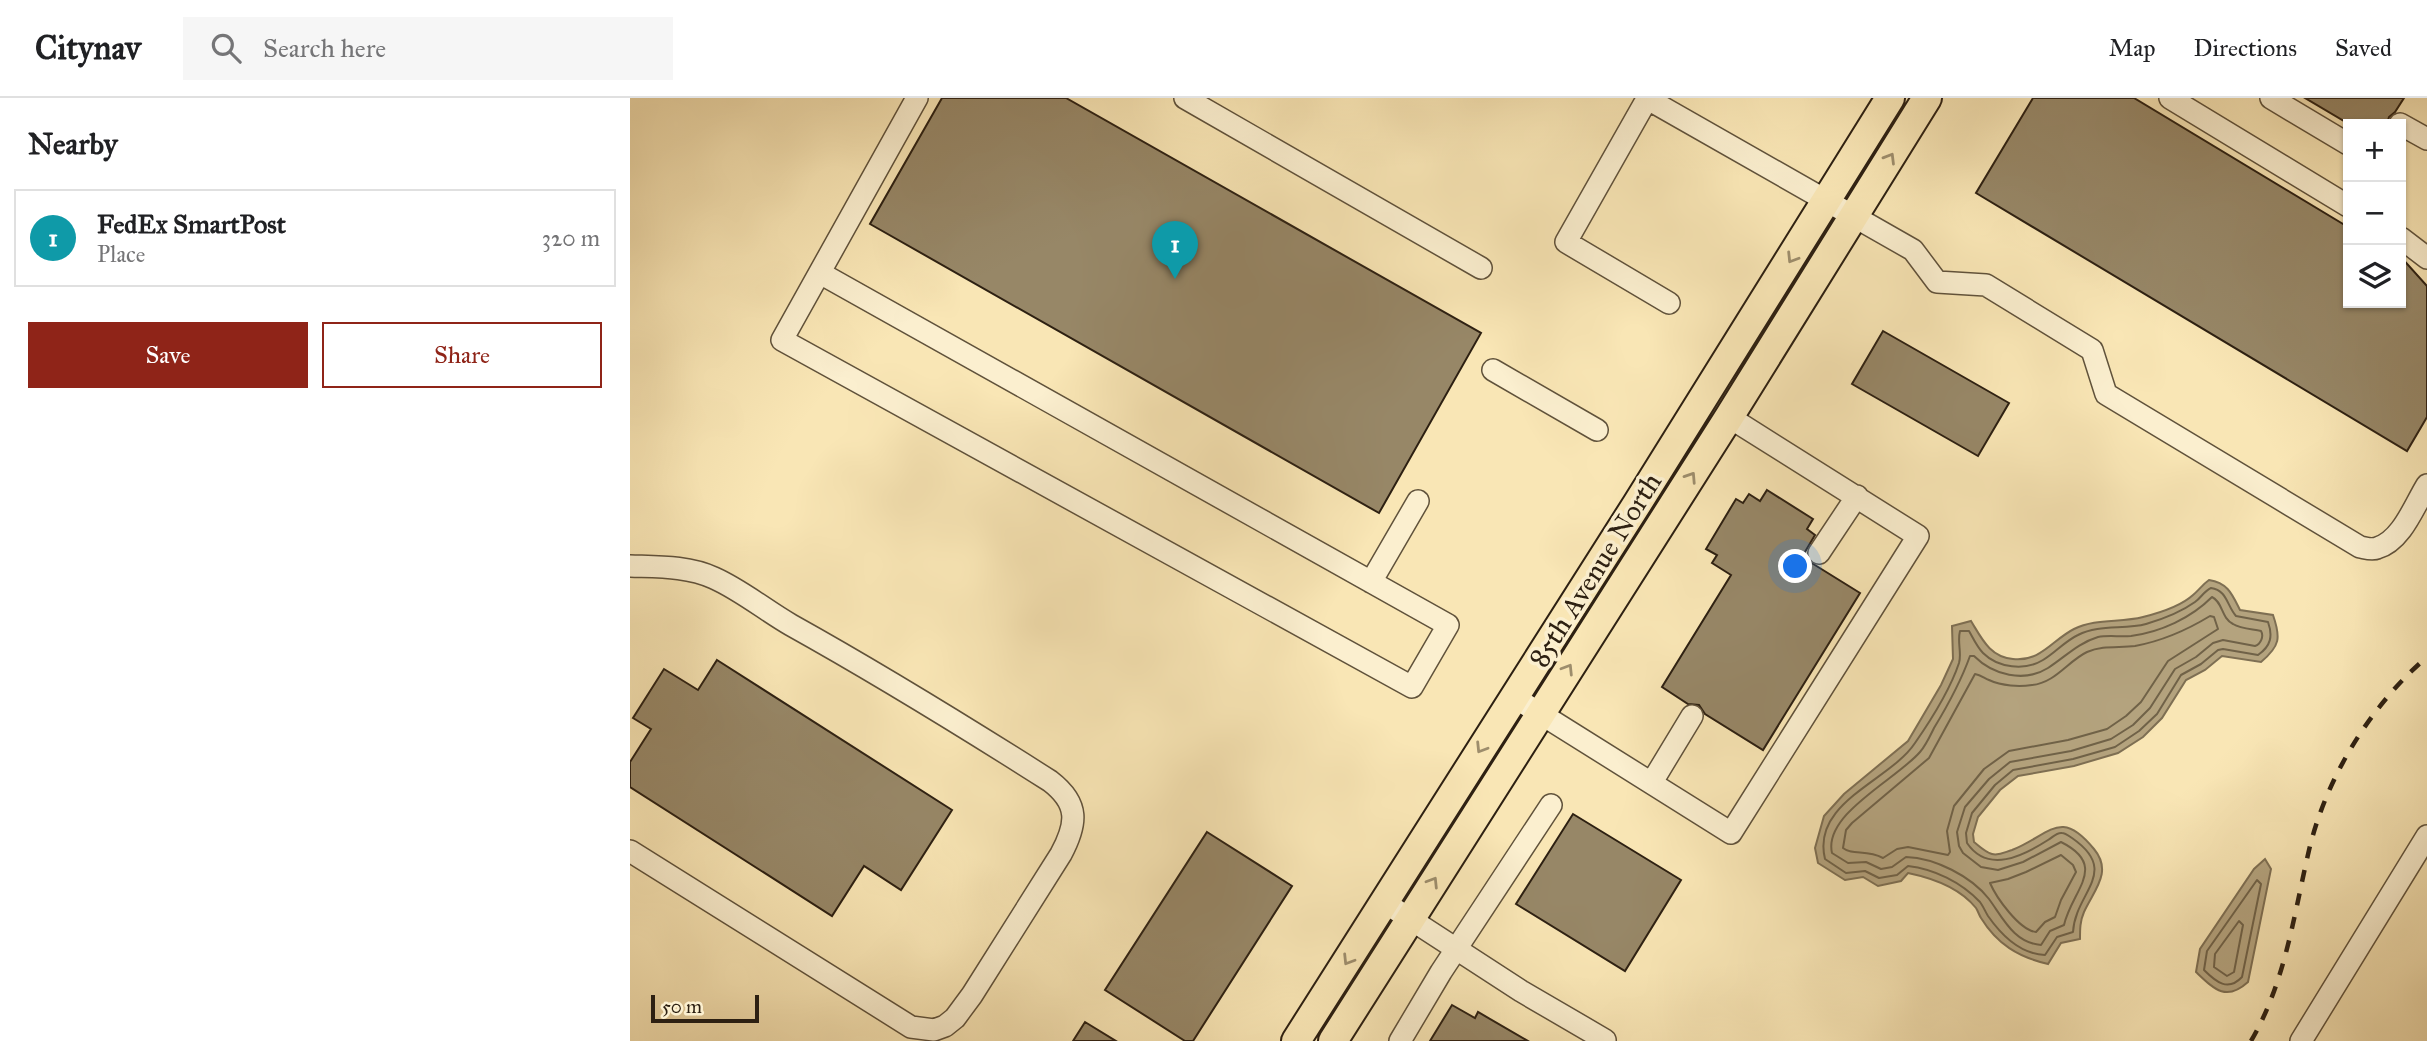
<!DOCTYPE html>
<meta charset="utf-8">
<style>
:root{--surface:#fff;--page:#f6f6f6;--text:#202124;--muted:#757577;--line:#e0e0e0;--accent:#8f2418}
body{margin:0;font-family:"IM FELL Great Primer",serif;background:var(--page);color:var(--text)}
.controls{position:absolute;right:21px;top:21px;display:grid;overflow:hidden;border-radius:0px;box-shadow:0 2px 5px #0004}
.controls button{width:63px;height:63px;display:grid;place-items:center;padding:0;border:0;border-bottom:2px solid var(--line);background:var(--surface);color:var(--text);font:35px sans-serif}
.scale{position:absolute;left:21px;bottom:18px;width:108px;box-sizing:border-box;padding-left:7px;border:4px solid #2d2012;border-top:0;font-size:19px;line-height:24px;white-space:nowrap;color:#2d2012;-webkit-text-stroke:5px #fbefcf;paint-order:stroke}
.you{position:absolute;left:1166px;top:469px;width:24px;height:24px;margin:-18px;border:5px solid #fff;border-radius:50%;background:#1a73e8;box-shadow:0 0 0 10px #1a73e833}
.badge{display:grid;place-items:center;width:46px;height:46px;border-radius:50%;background:var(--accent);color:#fff;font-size:23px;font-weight:700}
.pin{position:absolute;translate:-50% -58px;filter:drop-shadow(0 2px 4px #0008)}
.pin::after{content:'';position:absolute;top:37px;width:24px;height:21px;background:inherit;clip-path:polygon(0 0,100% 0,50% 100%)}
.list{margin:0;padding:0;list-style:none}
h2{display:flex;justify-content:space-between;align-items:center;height:91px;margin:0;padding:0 28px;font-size:30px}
h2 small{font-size:23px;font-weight:400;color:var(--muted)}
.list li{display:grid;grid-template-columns:46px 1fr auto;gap:21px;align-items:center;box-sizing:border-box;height:98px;margin:0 14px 14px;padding:0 14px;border:2px solid var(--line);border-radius:0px}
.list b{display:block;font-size:26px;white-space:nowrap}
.list p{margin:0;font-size:23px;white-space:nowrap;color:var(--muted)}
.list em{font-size:23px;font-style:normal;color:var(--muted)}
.actions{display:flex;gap:14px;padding:21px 28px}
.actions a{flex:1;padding:16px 0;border:2px solid var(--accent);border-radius:0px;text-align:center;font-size:24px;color:var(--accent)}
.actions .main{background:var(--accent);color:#fff}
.icon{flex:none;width:38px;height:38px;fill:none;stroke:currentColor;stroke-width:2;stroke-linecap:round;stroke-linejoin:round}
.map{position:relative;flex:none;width:1797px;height:943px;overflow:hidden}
header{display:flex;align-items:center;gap:42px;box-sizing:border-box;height:98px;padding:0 35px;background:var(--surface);border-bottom:2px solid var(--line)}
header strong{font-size:33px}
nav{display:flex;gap:38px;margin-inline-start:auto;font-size:24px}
.search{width:490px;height:63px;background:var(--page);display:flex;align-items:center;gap:18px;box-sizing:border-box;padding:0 24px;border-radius:0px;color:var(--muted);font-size:26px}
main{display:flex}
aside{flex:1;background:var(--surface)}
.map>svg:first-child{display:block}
.water{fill:#b4a37e;stroke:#7e6f53;stroke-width:2}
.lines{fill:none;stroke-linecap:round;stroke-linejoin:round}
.shore{stroke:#706248;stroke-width:2}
.building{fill:#978767;stroke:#2d2012;stroke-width:2}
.minor-casing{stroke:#60523b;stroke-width:24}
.major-casing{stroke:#2d2012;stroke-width:32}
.minor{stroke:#fbefcf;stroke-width:21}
.major{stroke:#f9e6b5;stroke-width:28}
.rail{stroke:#2d2012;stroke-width:4.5;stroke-dasharray:12 12;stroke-linecap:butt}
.oneway{stroke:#9d8d6c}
.labels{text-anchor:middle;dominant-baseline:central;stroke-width:7;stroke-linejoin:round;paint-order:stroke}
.street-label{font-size:28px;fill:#2d2012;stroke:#fbefcf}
</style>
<header>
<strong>Citynav</strong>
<div class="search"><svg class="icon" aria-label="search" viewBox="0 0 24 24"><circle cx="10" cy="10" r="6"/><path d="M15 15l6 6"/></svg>Search here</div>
<nav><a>Map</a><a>Directions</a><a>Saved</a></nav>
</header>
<main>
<aside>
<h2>Nearby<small></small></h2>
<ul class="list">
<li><span class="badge" style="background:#0f9aa8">1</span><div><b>FedEx SmartPost</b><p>Place</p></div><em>320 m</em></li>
</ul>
<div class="actions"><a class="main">Save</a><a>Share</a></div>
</aside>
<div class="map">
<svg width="1797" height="943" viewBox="0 0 1797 943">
<rect width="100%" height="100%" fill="#f9e6b5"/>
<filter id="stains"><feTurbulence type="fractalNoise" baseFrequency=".00286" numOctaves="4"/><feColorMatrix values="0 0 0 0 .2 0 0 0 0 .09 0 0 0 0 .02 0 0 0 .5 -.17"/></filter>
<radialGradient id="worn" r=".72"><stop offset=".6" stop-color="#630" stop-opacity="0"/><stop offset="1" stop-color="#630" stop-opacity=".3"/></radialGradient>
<path class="water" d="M 1579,482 C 1598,485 1602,496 1610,512 L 1643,517 C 1651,540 1650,548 1631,564 L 1592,558 L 1575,572 L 1556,582 L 1532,620 L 1513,639 L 1488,655 L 1444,668 L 1388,678 L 1370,692 L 1348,719 L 1343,736 L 1344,744 C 1349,748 1355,754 1362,756 C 1369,758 1375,754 1382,752 C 1420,737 1430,709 1464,751 C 1483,774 1464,792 1454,814 C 1450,823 1450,831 1450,841 L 1431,845 L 1418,866 C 1388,859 1367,846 1351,820 C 1349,817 1348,813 1346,810 C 1330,790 1302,780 1278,775 L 1271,783 L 1248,788 L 1233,779 L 1215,782 L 1188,765 L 1185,750 L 1194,718 L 1214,696 L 1278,643 L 1311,587 L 1323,561 L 1322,528 L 1341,523 C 1352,541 1360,559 1383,561 C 1411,564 1422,542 1444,531 C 1466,520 1490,525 1513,519 C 1529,515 1551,508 1563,497 C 1569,492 1572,487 1579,482 Z
M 1635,761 L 1641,771 L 1618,884 C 1596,904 1584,891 1566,874 L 1570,851 L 1624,771 Z"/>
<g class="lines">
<path class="shore" d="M 1581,490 C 1597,492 1597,508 1606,518 L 1638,524 C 1643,538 1641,548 1628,557 L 1593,551 L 1588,552 L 1571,566 L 1551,577 L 1527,616 L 1509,633 L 1485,649 L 1443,661 L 1383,672 L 1365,687 L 1342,715 L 1336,735 L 1337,745 C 1358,776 1393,758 1418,742 C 1423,739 1427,734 1432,735 C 1435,735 1439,738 1442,740 C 1491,774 1445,794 1443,834 L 1427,839 L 1415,857 C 1390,856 1372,838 1358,818 C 1355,813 1353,808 1350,804 C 1331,784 1304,771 1278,768 L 1267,777 L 1249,780 L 1235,773 L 1216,775 L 1195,761 C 1181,704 1260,683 1285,645 C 1301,622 1320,592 1329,565 C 1332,555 1327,544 1330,533 L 1339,533 C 1343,540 1347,549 1353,555 C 1368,570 1395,573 1413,562 C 1425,555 1435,543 1448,537 C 1469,526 1494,532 1516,526 C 1533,521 1551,514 1565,504 C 1571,500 1574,493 1581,490 Z
M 1582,499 C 1593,504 1591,520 1603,526 C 1611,531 1622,531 1631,533 C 1634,538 1631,546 1625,548 L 1593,542 L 1583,545 L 1566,559 L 1545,571 L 1520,610 L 1503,627 L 1481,641 L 1441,653 L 1380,664 L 1359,681 L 1335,709 L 1327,734 L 1329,748 L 1333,755 L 1351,769 L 1368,772 L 1393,764 L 1431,744 C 1479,768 1442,792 1434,827 L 1420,833 L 1411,847 C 1384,845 1373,820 1359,801 C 1341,778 1305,760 1276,759 L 1262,769 L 1251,771 L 1236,764 L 1218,765 L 1202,755 C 1193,716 1267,681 1290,654 C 1296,647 1300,638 1304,630 C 1318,607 1331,583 1340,558 L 1344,558 C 1363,577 1394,585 1418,570 C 1435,559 1448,545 1468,539 C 1478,537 1490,539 1501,538 C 1531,534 1561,520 1582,499 Z
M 1580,518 L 1584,519 L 1588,531 L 1538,563 L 1511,604 L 1496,618 L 1477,631 L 1438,642 L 1379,653 L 1354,671 L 1324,708 L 1317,733 L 1320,754 L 1318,757 L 1278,749 L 1267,751 L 1253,760 C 1236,751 1223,758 1213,750 L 1216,732 L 1222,725 L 1299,660 L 1345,576 C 1351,577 1354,580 1359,582 C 1372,588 1389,589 1402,587 C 1425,585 1438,563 1457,554 C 1473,547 1489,550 1505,548 C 1532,543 1557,532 1580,518 Z
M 1431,757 L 1443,767 L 1446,774 L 1431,802 L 1425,819 L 1415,824 L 1406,834 C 1389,832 1366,799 1360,785 L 1378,781 L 1396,774 Z
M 1627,782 L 1631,786 L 1612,879 C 1598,894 1586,884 1574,872 L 1577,853 Z
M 1609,823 L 1613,827 L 1604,874 L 1597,878 L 1584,869 L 1585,856 Z"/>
</g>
<path class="building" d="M 312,0 L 436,0 L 851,235 L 749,415 L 240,126 Z
M 1403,0 L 1504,0 L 1718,129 L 1718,205 L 1771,205 L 1771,159 L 1797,188 L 1797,319 L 1777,353 L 1346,95 Z
M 1675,0 L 1774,0 L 1765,14 L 1759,19 L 1757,26 L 1719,26 Z
M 1253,233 L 1379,305 L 1348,358 L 1222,286 Z
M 1137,392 L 1183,421 L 1177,431 L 1185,437 L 1172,459 L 1230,495 L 1133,652 L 1075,616 L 1069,607 L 1058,606 L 1032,589 L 1101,477 L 1082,465 L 1087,457 L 1076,451 L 1106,401 L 1113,405 L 1119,396 L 1130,403 Z
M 87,562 L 322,712 L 271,792 L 234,768 L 202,818 L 0,689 L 0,664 L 21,631 L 3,620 L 34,571 L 68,592 Z
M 943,716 L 1051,782 L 995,873 L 886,806 Z
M 577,734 L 662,788 L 563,943 L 555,943 L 475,892 Z
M 822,907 L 845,920 L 848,914 L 898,943 L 800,943 Z
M 455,924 L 486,943 L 443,943 Z"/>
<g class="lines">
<g class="minor-casing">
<path id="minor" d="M 555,0 L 851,170
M 1016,0 L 1283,152 L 1307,184 L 1356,187 L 1462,252 L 1476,296 L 1730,449 C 1736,450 1742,452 1747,450 C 1772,443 1785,406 1797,387
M 1540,0 L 1718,108
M 1641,0 L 1718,46
M 1017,1 L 936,144 L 1039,205
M 1770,26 L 1797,41
M 1771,140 L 1797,160
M 190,175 L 818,527 L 782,589 L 152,242 L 287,0
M 863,272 L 967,332
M 1189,455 L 1227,398
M 0,468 C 28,469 58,468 84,480 C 111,492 135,512 161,527 C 249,576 335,629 420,683 C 450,706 447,726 431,756 L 342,897 L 325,920 L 315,928 L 304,932 L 281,929 L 0,753
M 741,484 L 788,403
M 884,599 L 1101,735 L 1288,438 L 1099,319
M 1022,684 L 1062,618
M 754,804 L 891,893 L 975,942
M 770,943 L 811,874 L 921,707
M 1671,943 L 1797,738"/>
</g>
<g class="major-casing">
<path id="major" d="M 666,943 L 1007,406 L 1260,0
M 703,943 L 1099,319 L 1297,0"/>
</g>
<use href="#minor" class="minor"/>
<use href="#major" class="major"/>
<path class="rail" d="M 1621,943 C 1656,883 1664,815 1680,748 C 1698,677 1741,607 1797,559"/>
</g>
<defs><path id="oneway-chevron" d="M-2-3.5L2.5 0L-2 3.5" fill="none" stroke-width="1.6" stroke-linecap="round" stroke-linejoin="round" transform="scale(1.75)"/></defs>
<g class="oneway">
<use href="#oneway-chevron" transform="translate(1260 60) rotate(-59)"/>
<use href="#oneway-chevron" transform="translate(1162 160) rotate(122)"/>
<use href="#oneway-chevron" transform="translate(1061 379) rotate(-57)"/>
<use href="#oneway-chevron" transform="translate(938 571) rotate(-58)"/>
<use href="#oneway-chevron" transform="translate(851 650) rotate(122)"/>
<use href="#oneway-chevron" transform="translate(803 784) rotate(-58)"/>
<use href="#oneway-chevron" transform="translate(718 862) rotate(122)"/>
</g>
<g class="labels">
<g class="street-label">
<text transform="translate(965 472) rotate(-58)">85th Avenue North</text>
</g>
</g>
<rect width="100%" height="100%" filter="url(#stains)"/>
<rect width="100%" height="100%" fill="url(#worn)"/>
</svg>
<div class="controls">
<button>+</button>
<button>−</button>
<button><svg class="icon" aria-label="layers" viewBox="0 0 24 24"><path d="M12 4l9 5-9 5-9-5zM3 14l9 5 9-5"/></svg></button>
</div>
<div class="scale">50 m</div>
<div class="you"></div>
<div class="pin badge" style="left:545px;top:181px;background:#0f9aa8">1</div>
</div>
</main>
